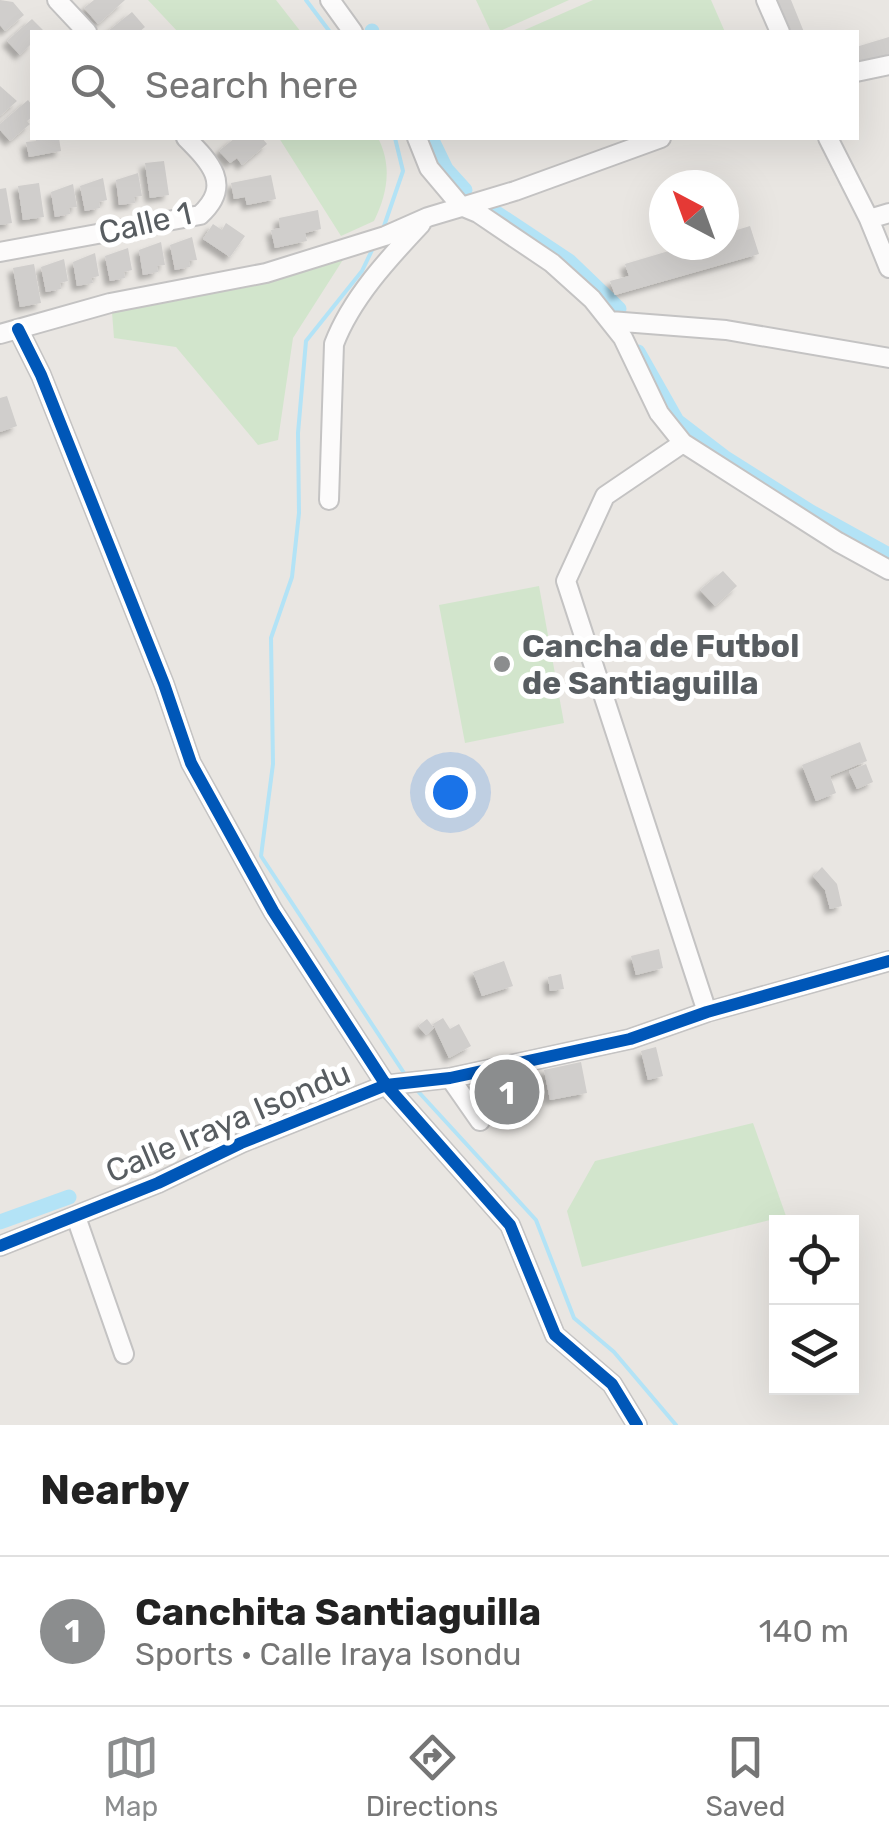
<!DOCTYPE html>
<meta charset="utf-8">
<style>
:root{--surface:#fff;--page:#f6f6f6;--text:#222;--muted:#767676;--line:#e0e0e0;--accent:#8b8d8e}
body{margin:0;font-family:Rubik,sans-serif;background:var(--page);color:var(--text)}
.controls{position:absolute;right:30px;bottom:30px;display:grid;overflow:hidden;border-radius:0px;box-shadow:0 10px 40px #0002}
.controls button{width:90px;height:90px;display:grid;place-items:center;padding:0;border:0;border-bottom:2px solid var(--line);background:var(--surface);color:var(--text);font:50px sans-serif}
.compass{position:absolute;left:649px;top:170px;width:90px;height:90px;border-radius:50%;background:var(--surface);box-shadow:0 10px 40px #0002;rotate:319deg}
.you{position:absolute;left:450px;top:792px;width:35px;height:35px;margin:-25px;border:8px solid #fff;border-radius:50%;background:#1a73e8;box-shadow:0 0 0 15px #1a73e833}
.badge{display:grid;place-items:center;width:65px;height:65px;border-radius:50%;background:var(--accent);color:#fff;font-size:32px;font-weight:700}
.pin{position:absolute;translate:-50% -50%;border:5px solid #fff;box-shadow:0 2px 10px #0006}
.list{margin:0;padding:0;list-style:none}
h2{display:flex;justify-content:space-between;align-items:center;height:130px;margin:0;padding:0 40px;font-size:42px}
h2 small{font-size:32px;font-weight:400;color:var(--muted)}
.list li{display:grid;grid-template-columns:65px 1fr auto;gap:30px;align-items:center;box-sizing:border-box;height:150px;padding:0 40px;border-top:2px solid var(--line)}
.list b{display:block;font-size:38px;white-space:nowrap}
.list p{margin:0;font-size:32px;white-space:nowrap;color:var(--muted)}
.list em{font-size:32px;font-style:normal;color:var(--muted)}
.icon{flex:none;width:55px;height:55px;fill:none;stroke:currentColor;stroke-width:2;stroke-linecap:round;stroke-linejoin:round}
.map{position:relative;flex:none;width:889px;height:1425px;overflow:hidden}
.search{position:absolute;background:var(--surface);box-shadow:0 10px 40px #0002;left:30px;right:30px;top:30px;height:110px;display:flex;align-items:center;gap:25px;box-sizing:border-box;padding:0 35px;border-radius:0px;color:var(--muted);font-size:38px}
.sheet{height:280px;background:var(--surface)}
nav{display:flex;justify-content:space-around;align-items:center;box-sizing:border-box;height:140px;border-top:2px solid var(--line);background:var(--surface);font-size:28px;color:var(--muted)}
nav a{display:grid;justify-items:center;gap:5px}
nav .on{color:var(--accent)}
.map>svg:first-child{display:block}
.green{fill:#d2e5cc}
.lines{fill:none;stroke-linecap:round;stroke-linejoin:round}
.stream{stroke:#b3e3f6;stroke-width:4}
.canal{stroke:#b3e3f6;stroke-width:15}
.building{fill:#d0cecc;filter:url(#shadow)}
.minor-casing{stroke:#c4c3c3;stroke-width:22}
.minor{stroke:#fcfbfb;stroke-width:18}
.cycleway-casing{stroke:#fff;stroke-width:19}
.cycleway{stroke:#0057b8;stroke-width:12}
.poi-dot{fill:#8b8d8e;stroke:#fff;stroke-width:4}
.labels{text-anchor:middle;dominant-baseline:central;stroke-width:10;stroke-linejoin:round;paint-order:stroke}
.street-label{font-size:32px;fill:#585d61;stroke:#fff}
.poi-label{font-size:32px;font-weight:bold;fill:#585d61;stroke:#fff;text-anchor:start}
</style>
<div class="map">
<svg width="889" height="1425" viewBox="0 0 889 1425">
<defs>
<filter id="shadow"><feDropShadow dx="-5" dy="5" stdDeviation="2.5" flood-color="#0004"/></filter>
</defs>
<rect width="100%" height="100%" fill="#e9e6e2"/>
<path class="green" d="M 148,0 L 276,0 L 301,32 L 178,32 Z
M 476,0 L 569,0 L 498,32 L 491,32 Z
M 593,0 L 711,0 L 725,32 L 520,32 Z
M 279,138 L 378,138 C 392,165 388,193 374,221 L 341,236 Z
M 346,255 L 293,338 L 278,440 L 258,445 L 176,347 L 114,338 L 112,312 L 275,281 Z
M 539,586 L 564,723 L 465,743 L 439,605 Z
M 528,1069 L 536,1103 L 485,1115 L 477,1082 Z
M 753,1123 L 786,1216 L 582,1267 L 567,1211 L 595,1161 Z"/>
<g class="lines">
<path class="stream" d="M 306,0 L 330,32
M 383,229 L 403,171 L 395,138
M 374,246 L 362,271 L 306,341 L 298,433 L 299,513 L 292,577 L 271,638 L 273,764 L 261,856 L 406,1076
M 414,1087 L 536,1220 L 574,1318 L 614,1352 L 676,1425"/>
<path class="canal" d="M 372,31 L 372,32
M 431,138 L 446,169 L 465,190
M 486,206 L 569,261 L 619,309
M 638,352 L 677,421 L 724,457 L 811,512 L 889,555
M 0,1222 L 69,1197"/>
</g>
<path class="building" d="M 0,0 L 13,2 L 24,15 L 5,31 L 0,25 Z
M 94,0 L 125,0 L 98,24 L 84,8 Z
M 776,0 L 791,0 L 804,32 L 788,32 Z
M 132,12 L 145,27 L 139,32 L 107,32 Z
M 32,19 L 45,32 L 32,32 L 32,43 L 20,55 L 7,41 Z
M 889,37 L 889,54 L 856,63 L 856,47 Z
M 0,86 L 17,101 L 0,116 Z
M 28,100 L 32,105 L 32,117 L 27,121 L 30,124 L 10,141 L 0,130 L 0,124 Z
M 36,138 L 59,138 L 61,151 L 29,157 L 26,142 L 36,141 Z
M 235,138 L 262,138 L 267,144 L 242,165 L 237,158 L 230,163 L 219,151 Z
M 164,161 L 169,195 L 150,198 L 145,163 Z
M 138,173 L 142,196 L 134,197 L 135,203 L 119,205 L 116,180 Z
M 271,175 L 276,199 L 247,205 L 245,197 L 234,199 L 231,183 Z
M 103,178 L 107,200 L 99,202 L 100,208 L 85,211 L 80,186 Z
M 39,183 L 44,217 L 23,220 L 18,186 Z
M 73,184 L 77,207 L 69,208 L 70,214 L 55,217 L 51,192 Z
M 6,188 L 12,223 L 0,225 L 0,189 Z
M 318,210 L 321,229 L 305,233 L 307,241 L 275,248 L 271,230 L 280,228 L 279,218 Z
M 226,223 L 245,236 L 230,257 L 203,239 L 213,224 L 222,230 Z
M 750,226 L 759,254 L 615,295 L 610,281 L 629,276 L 625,264 L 689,245 L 724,245 L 724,234 Z
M 192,237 L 197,260 L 189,261 L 190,267 L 175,270 L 170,245 Z
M 161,242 L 165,265 L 157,266 L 158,272 L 143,275 L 139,250 Z
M 128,248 L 132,270 L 124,272 L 125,278 L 110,281 L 105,256 Z
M 95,253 L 99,276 L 91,278 L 93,283 L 77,286 L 73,262 Z
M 64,259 L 68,281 L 60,283 L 61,289 L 46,292 L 41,267 Z
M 34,264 L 41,303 L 20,307 L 13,268 Z
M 7,396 L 17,426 L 0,432 L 0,398 Z
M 723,571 L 737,586 L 715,606 L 700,590 Z
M 860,742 L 867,761 L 830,776 L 836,793 L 816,801 L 802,765 Z
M 866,764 L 873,782 L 857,789 L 849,771 Z
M 822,867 L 837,884 L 842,906 L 830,909 L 825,890 L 813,876 Z
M 659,949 L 663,968 L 636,975 L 631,956 Z
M 504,961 L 513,986 L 482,996 L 473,972 Z
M 561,974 L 564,989 L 550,991 L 548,977 Z
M 443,1018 L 450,1029 L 459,1024 L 471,1046 L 449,1058 L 433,1024 Z
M 427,1019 L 434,1028 L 426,1035 L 418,1026 Z
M 656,1047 L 663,1076 L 648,1080 L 641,1051 Z
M 581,1062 L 587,1093 L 550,1100 L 544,1070 Z"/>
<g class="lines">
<g class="minor-casing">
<path id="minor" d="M 57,0 L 87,32
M 330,0 L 353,32
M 766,0 L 780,32
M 856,72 L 889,65
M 417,138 L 429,168 L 461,206 L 478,213 L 552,263 L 592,299 L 623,338 L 659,413 L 683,443 L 838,542 L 889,570
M 828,138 L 869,219 L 889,268
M 869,219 L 889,213
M 0,252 L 200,215 C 233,185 210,162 186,138
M 610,321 L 726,330 L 889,358
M 18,329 L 41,375 L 164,684 L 191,763 L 273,911 L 386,1085 L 510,1225 L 555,1335 L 612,1384 L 637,1425
M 0,334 L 110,303 L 266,273 L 385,236 L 428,217 L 515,191 L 661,138
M 683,443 L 605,496 L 566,581 L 707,1012
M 329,500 L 334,344 C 351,299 388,259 421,224
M 450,1078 L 480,1121
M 76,1217 L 124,1354
M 0,1246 L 158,1183 L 241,1143 L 386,1085 L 450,1078 L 630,1039 L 707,1012 L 889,961"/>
</g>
<use href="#minor" class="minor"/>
<g class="cycleway-casing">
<path id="cycleway" d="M 18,329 L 41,375 L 164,684 L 191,763 L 273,911 L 386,1085 L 510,1225 L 555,1335 L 612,1384 L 637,1425
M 0,1246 L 158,1183 L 241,1143 L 386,1085 L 450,1078 L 630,1039 L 707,1012 L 889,961"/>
</g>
<use href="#cycleway" class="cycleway"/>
</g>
<circle class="poi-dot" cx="502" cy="664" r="10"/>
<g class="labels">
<g class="street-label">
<text transform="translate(145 223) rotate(-13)">Calle 1</text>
<text transform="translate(228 1122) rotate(-23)">Calle Iraya Isondu</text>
</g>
<g class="poi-label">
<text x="522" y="646">Cancha de Futbol<tspan x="522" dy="37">de Santiaguilla</tspan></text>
</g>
</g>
</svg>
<div class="controls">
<button><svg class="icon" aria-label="locate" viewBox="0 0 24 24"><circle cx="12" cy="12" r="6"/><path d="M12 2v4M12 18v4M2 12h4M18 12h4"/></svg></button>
<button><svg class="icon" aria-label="layers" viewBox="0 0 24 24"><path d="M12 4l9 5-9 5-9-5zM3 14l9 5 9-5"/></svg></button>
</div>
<svg class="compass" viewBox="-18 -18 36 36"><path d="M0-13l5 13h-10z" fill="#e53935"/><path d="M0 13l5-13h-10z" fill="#767676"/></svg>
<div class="you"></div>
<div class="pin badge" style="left:507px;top:1092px">1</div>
<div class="search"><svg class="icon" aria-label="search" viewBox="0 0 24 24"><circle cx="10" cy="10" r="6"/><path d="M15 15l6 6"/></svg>Search here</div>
</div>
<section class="sheet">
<h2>Nearby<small></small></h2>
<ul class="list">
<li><span class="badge">1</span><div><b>Canchita Santiaguilla</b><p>Sports · Calle Iraya Isondu</p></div><em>140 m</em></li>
</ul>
</section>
<nav>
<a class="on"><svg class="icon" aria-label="map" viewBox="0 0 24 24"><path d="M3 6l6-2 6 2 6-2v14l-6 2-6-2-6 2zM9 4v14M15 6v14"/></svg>Map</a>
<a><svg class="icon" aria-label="directions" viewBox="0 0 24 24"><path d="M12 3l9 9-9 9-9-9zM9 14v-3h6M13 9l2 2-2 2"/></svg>Directions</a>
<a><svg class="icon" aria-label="saved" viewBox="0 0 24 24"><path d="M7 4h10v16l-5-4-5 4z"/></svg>Saved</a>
</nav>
